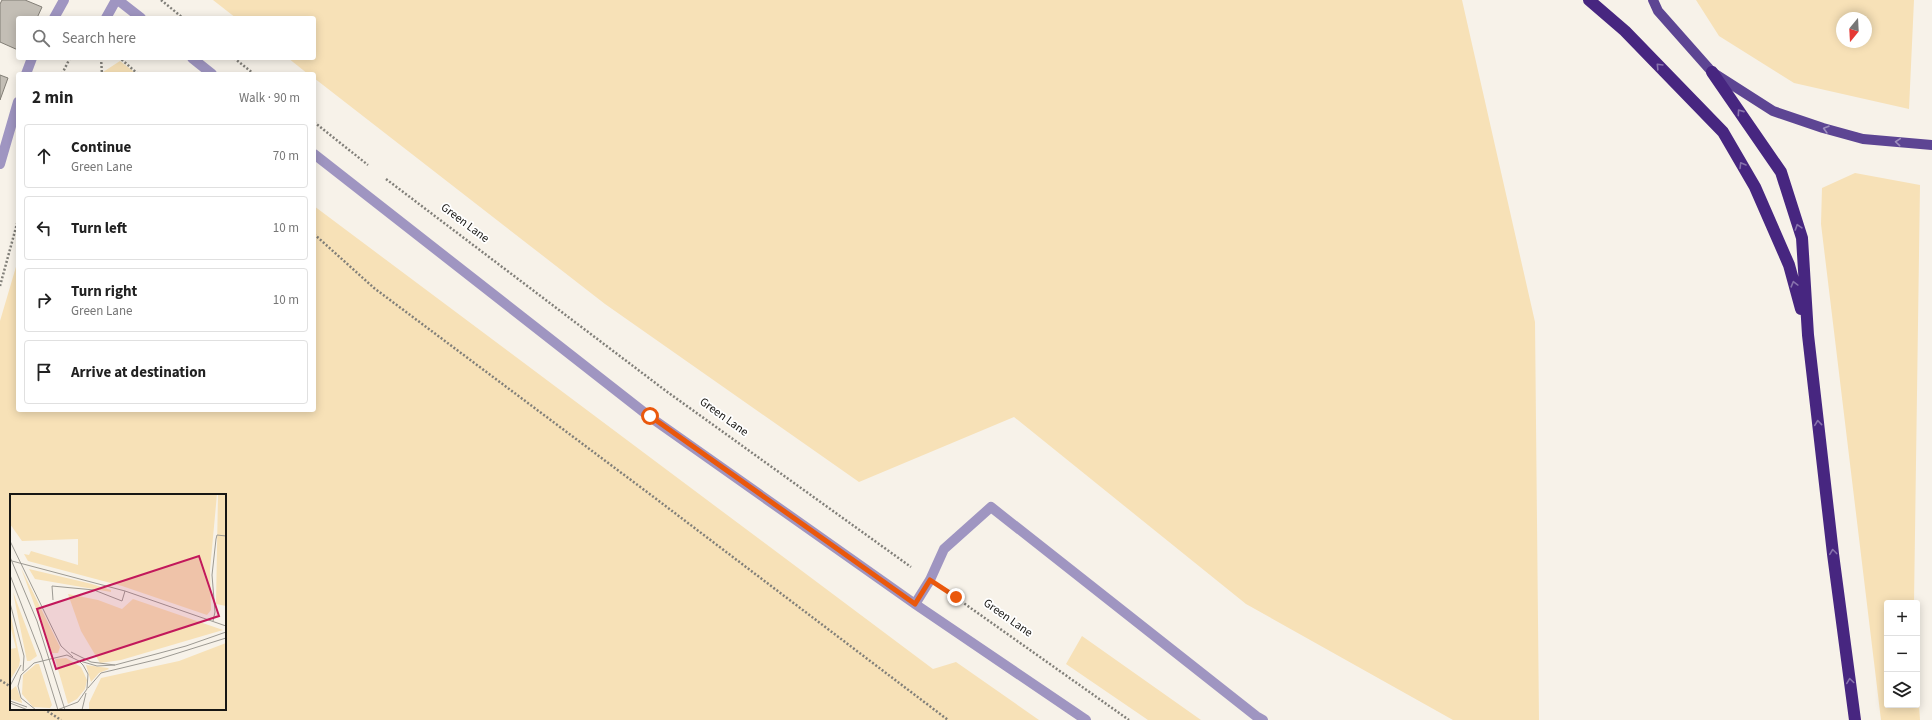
<!DOCTYPE html>
<meta charset="utf-8">
<style>
:root{--surface:#fff;--page:#f6f6f6;--text:#222;--muted:#767676;--line:#e0e0e0}
body{margin:0;font-family:"Source Sans 3",sans-serif;background:var(--page);color:var(--text)}
.controls{position:absolute;right:12px;bottom:12px;display:grid;overflow:hidden;border-radius:4px;box-shadow:0 2px 10px #0003}
.controls button{width:36px;height:36px;display:grid;place-items:center;padding:0;border:0;border-bottom:1px solid var(--line);background:var(--surface);color:var(--text);font:20px sans-serif}
.compass{position:absolute;left:1836px;top:12px;width:36px;height:36px;border-radius:50%;background:var(--surface);box-shadow:0 2px 10px #0003;rotate:198deg}
.stop{position:absolute;width:12px;height:12px;margin:-9px;border:3px solid #ea580c;border-radius:50%;background:#fff}
.stop.end{background:#ea580c;border-color:#fff;box-shadow:0 1px 4px #0008}
.list{margin:0;padding:0;list-style:none}
h2{display:flex;justify-content:space-between;align-items:center;height:52px;margin:0;padding:0 16px;font-size:17px}
h2 small{font-size:13px;font-weight:400;color:var(--muted)}
.list li{display:grid;grid-template-columns:26px 1fr auto;gap:12px;align-items:center;box-sizing:border-box;height:64px;margin:0 8px 8px;padding:0 8px;border:1px solid var(--line);border-radius:4px}
.list b{display:block;font-size:15px;white-space:nowrap}
.list p{margin:0;font-size:13px;white-space:nowrap;color:var(--muted)}
.list em{font-size:13px;font-style:normal;color:var(--muted)}
.icon{flex:none;width:22px;height:22px;fill:none;stroke:currentColor;stroke-width:2;stroke-linecap:round;stroke-linejoin:round}
.map{position:relative;flex:none;width:1932px;height:720px;overflow:hidden}
.search{position:absolute;background:var(--surface);box-shadow:0 2px 10px #0003;left:16px;top:16px;width:300px;height:44px;display:flex;align-items:center;gap:10px;box-sizing:border-box;padding:0 14px;border-radius:4px;color:var(--muted);font-size:15px}
.panel{position:absolute;background:var(--surface);box-shadow:0 2px 10px #0003;left:16px;top:72px;width:300px;height:340px;border-radius:4px}
.map>svg:first-child{display:block}
.green{fill:#f7e1b7;fill-rule:evenodd}
.building{fill:#c3beb5;stroke:#827e76}
.lines{fill:none;stroke-linecap:round;stroke-linejoin:round}
.path{stroke:#817f79;stroke-width:2.5;stroke-dasharray:2 2;stroke-linecap:butt}
.minor{stroke:#9f95c1;stroke-width:10}
.major{stroke:#5d4593;stroke-width:10}
.highway{stroke:#472680;stroke-width:12}
.oneway{stroke:#8772ac}
.oneway2{stroke:#9e8fbe}
.route{stroke:#ea580c;stroke-width:5}
.labels{text-anchor:middle;dominant-baseline:central;stroke-width:3.5;stroke-linejoin:round;paint-order:stroke}
.street-label{font-size:12px;fill:#171613;stroke:#fff}
.inset-road{fill:none;stroke:#9d9a93;stroke-width:1}
.view{fill:#c2185b;fill-opacity:0.15;stroke:#c2185b;stroke-width:2}
.inset-edge{fill:none;stroke:#171613;stroke-width:2}
</style>
<div class="map">
<svg width="1932" height="720" viewBox="0 0 1932 720">
<rect width="100%" height="100%" fill="#f7f2e9"/>
<path class="green" d="M 213,0 L 1462,0 L 1535,322 L 1539,720 L 1453,720 L 1246,604 L 1014,417 L 859,482 L 605,304 L 314,78 L 314,74 L 308,74 L 288,58 L 314,58 L 314,18 L 236,18 Z
M 1696,0 L 1914,0 L 1909,109 L 1794,83 L 1719,36 ZM 1842,18 L 1866,18 L 1866,42 L 1842,42 Z
M 120,61 L 137,74 L 100,74 Z
M 1855,173 L 1920,185 L 1914,603 L 1887,603 L 1887,705 L 1917,705 L 1917,674 L 1920,720 L 1881,720 L 1821,224 L 1822,188 Z
M 314,206 L 933,669 L 956,662 L 1039,720 L 0,720 L 0,321 L 18,260 L 18,410 L 314,410 ZM 11,495 L 225,495 L 225,709 L 11,709 Z
M 1082,636 L 1201,720 L 1148,720 L 1066,664 Z"/>
<path class="building" d="M 2,0 L 25,0 L 42,7 L 37,18 L 18,18 L 18,50 L 0,42 L 0,4 Z
M 0,75 L 8,78 L 0,100 Z"/>
<g class="lines">
<path class="path" d="M 161,0 L 183,18
M 101,58 L 102,74
M 118,58 L 121,59 L 138,74
M 234,58 L 254,74
M 62,74 L 70,58
M 314,122 L 368,165
M 386,179 L 666,391 L 911,567
M 314,234 L 374,288 L 651,495 L 948,720
M 0,286 L 18,220
M 948,592 L 1129,720
M 0,680 L 11,687
M 44,709 L 61,720"/>
<path class="minor" d="M 118,0 L 141,18
M 54,18 L 64,0
M 106,18 L 116,0
M 192,58 L 212,74
M 26,74 L 32,58
M 314,154 L 650,417 L 915,604 L 1086,720
M 0,164 L 18,102
M 915,604 L 930,580 L 944,549 L 991,507 L 1256,716 L 1263,720"/>
<path class="major" d="M 1653,0 L 1658,11 L 1712,72 L 1773,111 L 1823,128 L 1863,139 L 1932,145"/>
<path class="highway" d="M 1589,0 L 1625,31 L 1723,132 L 1755,187 L 1789,265 L 1801,309
M 1712,72 L 1781,172 L 1802,238 L 1808,335 L 1833,554 L 1855,720"/>
</g>
<defs><path id="oneway-chevron" d="M-2-3.5L2.5 0L-2 3.5" fill="none" stroke-width="1.6" stroke-linecap="round" stroke-linejoin="round"/></defs>
<g class="oneway">
<use href="#oneway-chevron" transform="translate(1659 66) rotate(-134)"/>
<use href="#oneway-chevron" transform="translate(1740 112) rotate(-125)"/>
<use href="#oneway-chevron" transform="translate(1742 165) rotate(-121)"/>
<use href="#oneway-chevron" transform="translate(1798 227) rotate(-108)"/>
<use href="#oneway-chevron" transform="translate(1794 284) rotate(-105)"/>
<use href="#oneway-chevron" transform="translate(1818 423) rotate(-96)"/>
<use href="#oneway-chevron" transform="translate(1833 552) rotate(-97)"/>
<use href="#oneway-chevron" transform="translate(1850 681) rotate(-98)"/>
</g>
<g class="oneway2">
<use href="#oneway-chevron" transform="translate(1826 129) rotate(-164)"/>
<use href="#oneway-chevron" transform="translate(1898 142) rotate(-175)"/>
</g>
<g class="lines">
<path class="route" d="M 650,416 L 915,604 L 930,580 L 956,597"/>
</g>
<g class="labels">
<g class="street-label">
<text transform="translate(465 223) rotate(37)">Green Lane</text>
<text transform="translate(724 417) rotate(36)">Green Lane</text>
<text transform="translate(1008 618) rotate(35)">Green Lane</text>
</g>
</g>
<g transform="translate(10 494)">
<rect width="216" height="216" fill="#f7f2e9"/>
<path d="M 0,0 L 207,0 L 200,76 L 201,116 L 197,121 L 112,92 L 18,67 L 14,60 L 19,61 L 21,57 L 68,71 L 68,45 L 12,47 L 0,30 ZM 208,0 L 216,0 L 216,112 L 206,110 ZM 11,74 L 50,153 L 48,159 L 42,159 ZM 19,75 L 82,90 L 101,96 L 101,98 L 25,85 ZM 3,98 L 27,162 L 20,167 L 17,167 ZM 58,100 L 88,106 L 112,115 L 123,105 L 213,136 L 111,166 L 90,169 L 71,137 ZM 0,117 L 10,166 L 9,172 L 0,186 L 0,155 L 6,154 L 0,131 ZM 216,149 L 216,216 L 79,216 L 79,209 L 91,184 L 169,167 ZM 56,164 L 71,173 L 77,186 L 75,195 L 67,205 L 58,210 L 45,165 ZM 26,170 L 29,170 L 42,211 L 40,214 L 23,213 L 12,200 L 13,181 ZM 76,171 L 98,174 L 99,175 L 89,179 L 81,188 ZM 6,192 L 12,208 L 12,209 L 0,205 L 0,197 Z" fill="#f7e1b7"/>
<path class="inset-road" d="M 0,47 L 51,152 L 63,163M 0,63 L 27,127 L 55,216M 2,67 L 115,97 L 216,132M 0,81 L 31,161 L 48,216M 43,106 L 42,92 L 84,96 L 112,107 L 115,97M 0,109 L 14,162 L 13,177M 203,127 L 205,118 L 202,81 L 206,45 L 207,41 L 216,42M 61,158 L 81,168 L 105,171M 70,167 L 87,172 L 105,171 L 176,152 L 216,138M 0,192 L 11,171M 78,194 L 91,179 L 149,165 L 216,144M 0,207 L 17,213M 0,209 L 18,216M 26,216 L 11,204 L 8,192 L 11,181 L 24,169 L 57,161 L 69,167 L 73,171 L 78,180 L 77,195 L 68,208 L 47,216M 72,216 L 76,199"/>
<path class="view" d="M 189,62 L 209,122 L 46,175 L 27,115 Z"/>
<rect width="216" height="216" class="inset-edge"/>
</g>
</svg>
<div class="controls">
<button>+</button>
<button>−</button>
<button><svg class="icon" aria-label="layers" viewBox="0 0 24 24"><path d="M12 4l9 5-9 5-9-5zM3 14l9 5 9-5"/></svg></button>
</div>
<svg class="compass" viewBox="-18 -18 36 36"><path d="M0-13l5 13h-10z" fill="#e53935"/><path d="M0 13l5-13h-10z" fill="#767676"/></svg>
<div class="stop" style="left:650px;top:416px"></div>
<div class="stop end" style="left:956px;top:597px"></div>
<div class="search"><svg class="icon" aria-label="search" viewBox="0 0 24 24"><circle cx="10" cy="10" r="6"/><path d="M15 15l6 6"/></svg>Search here</div>
<section class="panel">
<h2>2 min<small>Walk · 90 m</small></h2>
<ul class="list">
<li><svg class="icon" aria-label="ahead" viewBox="0 0 24 24"><path d="M12 20V5M6 11l6-6 6 6"/></svg><div><b>Continue</b><p>Green Lane</p></div><em>70 m</em></li>
<li><svg class="icon" aria-label="left" viewBox="0 0 24 24"><path d="M17 20v-9H6M10 6l-5 5 5 5"/></svg><div><b>Turn left</b></div><em>10 m</em></li>
<li><svg class="icon" aria-label="right" viewBox="0 0 24 24"><path d="M7 20v-9h11M14 6l5 5-5 5"/></svg><div><b>Turn right</b><p>Green Lane</p></div><em>10 m</em></li>
<li><svg class="icon" aria-label="arrive" viewBox="0 0 24 24"><path d="M6 21V4h12l-3 4 3 4H6"/></svg><div><b>Arrive at destination</b></div></li>
</ul>
</section>
</div>
